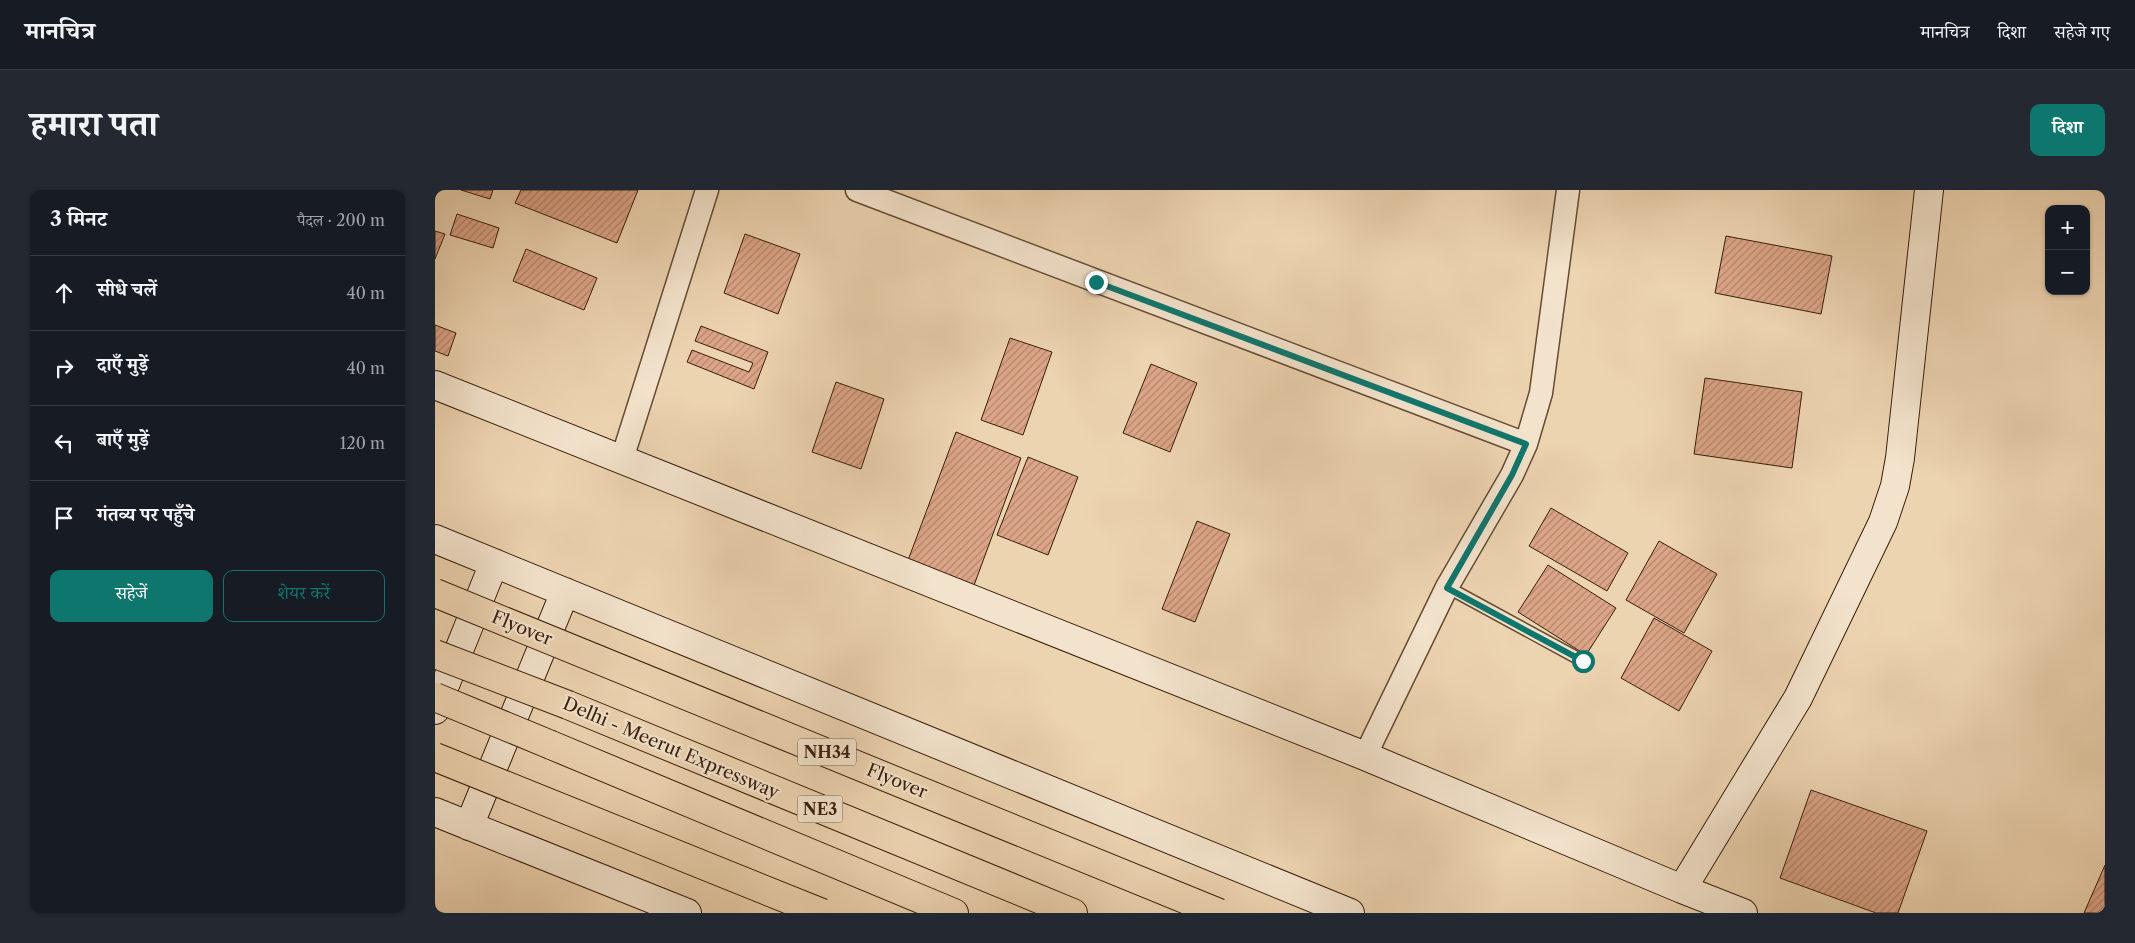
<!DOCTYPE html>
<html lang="hi">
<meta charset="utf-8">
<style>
:root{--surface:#171b24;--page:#242831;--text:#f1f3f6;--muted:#9ea1a6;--line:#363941;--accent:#0f766e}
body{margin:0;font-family:"Libre Caslon Text","Noto Serif Devanagari",serif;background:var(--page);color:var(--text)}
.controls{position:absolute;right:15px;top:15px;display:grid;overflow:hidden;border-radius:10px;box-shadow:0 1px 4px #0004}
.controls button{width:45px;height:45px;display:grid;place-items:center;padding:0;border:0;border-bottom:1px solid var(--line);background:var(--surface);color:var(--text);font:25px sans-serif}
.stop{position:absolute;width:15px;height:15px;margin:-11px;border:4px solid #0f766e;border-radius:50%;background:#fff}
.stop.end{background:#0f766e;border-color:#fff;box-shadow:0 1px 5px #0008}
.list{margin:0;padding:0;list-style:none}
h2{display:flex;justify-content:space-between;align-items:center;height:65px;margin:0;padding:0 20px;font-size:21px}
h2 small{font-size:16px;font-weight:400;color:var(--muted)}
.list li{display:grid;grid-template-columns:32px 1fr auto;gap:15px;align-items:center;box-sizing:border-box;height:75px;padding:0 20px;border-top:1px solid var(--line)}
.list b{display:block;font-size:19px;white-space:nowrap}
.list em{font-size:16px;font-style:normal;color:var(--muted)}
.actions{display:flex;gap:10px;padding:15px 20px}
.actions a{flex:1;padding:11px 0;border:1px solid var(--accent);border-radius:10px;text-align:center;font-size:18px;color:var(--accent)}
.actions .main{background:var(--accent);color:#fff}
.icon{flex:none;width:28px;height:28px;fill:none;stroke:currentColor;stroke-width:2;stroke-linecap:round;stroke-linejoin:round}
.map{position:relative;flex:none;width:1670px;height:723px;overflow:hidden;border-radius:10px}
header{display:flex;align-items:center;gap:30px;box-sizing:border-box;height:70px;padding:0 25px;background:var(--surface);border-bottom:1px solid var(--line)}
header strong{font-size:24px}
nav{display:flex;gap:28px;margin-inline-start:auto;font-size:18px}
.intro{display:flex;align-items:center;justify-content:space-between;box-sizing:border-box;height:120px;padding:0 30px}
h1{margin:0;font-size:35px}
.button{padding:12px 22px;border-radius:10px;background:var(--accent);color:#fff;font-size:18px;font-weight:700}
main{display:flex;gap:30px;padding:0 30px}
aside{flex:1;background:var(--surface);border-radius:10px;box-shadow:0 1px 4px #0004}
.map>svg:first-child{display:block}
.building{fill:url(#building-hatch);stroke:#3a1e0b}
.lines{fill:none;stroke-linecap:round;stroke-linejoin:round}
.lane-casing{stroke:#674c34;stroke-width:14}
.street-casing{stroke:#674c34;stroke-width:25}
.secondary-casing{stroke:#3a1e0b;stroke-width:30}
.highway-casing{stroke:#3a1e0b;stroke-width:30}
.lane{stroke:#f3e3cc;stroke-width:11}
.street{stroke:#f3e3cc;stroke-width:22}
.secondary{stroke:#f3e3cc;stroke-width:28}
.highway{stroke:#edd4b1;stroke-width:28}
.highway-bridge-casing{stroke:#3a1e0b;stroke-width:30;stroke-linecap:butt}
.highway-bridge{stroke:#edd4b1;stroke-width:28}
.route{stroke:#0f766e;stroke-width:6}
.labels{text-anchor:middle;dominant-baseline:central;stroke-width:4.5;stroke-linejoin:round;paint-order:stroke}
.shield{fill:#f3e3cc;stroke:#725945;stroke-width:1}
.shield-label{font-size:16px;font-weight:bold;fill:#3a1e0b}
.street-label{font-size:18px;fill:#3a1e0b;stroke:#f3e3cc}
</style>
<header>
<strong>मानचित्र</strong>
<nav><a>मानचित्र</a><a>दिशा</a><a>सहेजे गए</a></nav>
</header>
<div class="intro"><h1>हमारा पता</h1><a class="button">दिशा</a></div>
<main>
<aside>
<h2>3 मिनट<small>पैदल · 200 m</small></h2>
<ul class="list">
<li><svg class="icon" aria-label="ahead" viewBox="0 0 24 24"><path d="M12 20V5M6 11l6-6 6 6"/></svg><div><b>सीधे चलें</b></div><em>40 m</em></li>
<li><svg class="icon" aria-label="right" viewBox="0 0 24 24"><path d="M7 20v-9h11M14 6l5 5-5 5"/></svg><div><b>दाएँ मुड़ें</b></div><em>40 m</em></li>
<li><svg class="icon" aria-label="left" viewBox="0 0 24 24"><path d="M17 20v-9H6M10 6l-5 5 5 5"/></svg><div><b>बाएँ मुड़ें</b></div><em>120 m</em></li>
<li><svg class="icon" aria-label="arrive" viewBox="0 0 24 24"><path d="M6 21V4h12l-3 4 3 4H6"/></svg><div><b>गंतव्य पर पहुँचे</b></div></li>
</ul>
<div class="actions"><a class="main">सहेजें</a><a>शेयर करें</a></div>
</aside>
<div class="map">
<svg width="1670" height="723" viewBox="0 0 1670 723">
<defs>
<pattern id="building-hatch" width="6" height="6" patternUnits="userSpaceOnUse" patternTransform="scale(1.25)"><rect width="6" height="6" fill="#dca587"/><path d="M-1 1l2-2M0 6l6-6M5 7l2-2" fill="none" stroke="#b3866d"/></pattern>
</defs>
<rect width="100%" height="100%" fill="#edd4b1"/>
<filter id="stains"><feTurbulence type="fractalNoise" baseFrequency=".004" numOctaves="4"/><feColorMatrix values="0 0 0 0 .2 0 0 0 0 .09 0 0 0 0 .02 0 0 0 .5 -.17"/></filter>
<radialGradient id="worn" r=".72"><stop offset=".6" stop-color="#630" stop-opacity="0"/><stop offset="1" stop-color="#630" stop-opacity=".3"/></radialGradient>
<path class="building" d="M 26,0 L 58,0 L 55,9 Z
M 86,0 L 203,0 L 182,53 L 80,13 Z
M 22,24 L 64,38 L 58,58 L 15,45 Z
M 0,41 L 10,44 L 0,69 Z
M 310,44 L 365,64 L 343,124 L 289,103 Z
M 1291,46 L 1397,66 L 1386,124 L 1280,103 Z
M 91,59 L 162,88 L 149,120 L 78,91 Z
M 0,135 L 21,143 L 13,166 L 0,161 Z
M 266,136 L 333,162 L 319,199 L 252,172 L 257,160 L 314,182 L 318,173 L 260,151 Z
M 575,148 L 617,162 L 588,245 L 546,230 Z
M 716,174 L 762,193 L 735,262 L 688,243 Z
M 1270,188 L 1367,202 L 1357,278 L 1259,264 Z
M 401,192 L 449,209 L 426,279 L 377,262 Z
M 521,242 L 586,268 L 538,398 L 472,373 Z
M 593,267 L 643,287 L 613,365 L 562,345 Z
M 1116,318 L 1193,363 L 1172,401 L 1094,356 Z
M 762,331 L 795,344 L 760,432 L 727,419 Z
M 1224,351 L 1282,384 L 1249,443 L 1191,410 Z
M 1113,375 L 1181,418 L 1151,465 L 1083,422 Z
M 1219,428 L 1277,461 L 1244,521 L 1186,488 Z
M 1376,600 L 1492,641 L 1463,723 L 1441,723 L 1345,688 Z
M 1670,675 L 1670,723 L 1649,723 Z"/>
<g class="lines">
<g class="lane-casing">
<path id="lane" d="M 1012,397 L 1148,471"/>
</g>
<g class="street-casing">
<path id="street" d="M 422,0 L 1091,254
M 187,269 L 272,0
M 930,566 L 1012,397 L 1077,285 L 1091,254 L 1106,203 L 1133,0"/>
</g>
<g class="secondary-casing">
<path id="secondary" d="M 0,195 L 930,566 L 1247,699 L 1308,723
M 0,349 L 915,723
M 0,520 L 59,373
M 0,622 L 252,723
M 34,636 L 130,402
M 1247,699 L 1363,508 L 1448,332 L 1460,296 L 1465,268 L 1494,0"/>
</g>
<g class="highway-casing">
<path id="highway" d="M 133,515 L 638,723
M 116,555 L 519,723"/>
</g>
<use href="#lane" class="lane"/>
<use href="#street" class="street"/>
<use href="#secondary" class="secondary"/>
<use href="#highway" class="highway"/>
<g class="highway-bridge-casing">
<path id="highway-bridge" d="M 0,403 L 784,723
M 0,464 L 133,515
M 0,507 L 116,555
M 0,567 L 387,723"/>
</g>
<use href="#highway-bridge" class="highway-bridge"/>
</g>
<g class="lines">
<path class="route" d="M 661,92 L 1091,254 L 1077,285 L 1012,398 L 1148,471"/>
</g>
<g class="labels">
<g class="shield">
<rect x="363" y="548.5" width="58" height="27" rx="4"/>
<rect x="362.5" y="605.5" width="45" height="27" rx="4"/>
</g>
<g class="shield-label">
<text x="392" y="562">NH34</text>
<text x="385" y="619">NE3</text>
</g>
<g class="street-label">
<text transform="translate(87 438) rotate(22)">Flyover</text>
<text transform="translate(236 558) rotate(23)">Delhi - Meerut Expressway</text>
<text transform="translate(462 591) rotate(22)">Flyover</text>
</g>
</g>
<rect width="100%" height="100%" filter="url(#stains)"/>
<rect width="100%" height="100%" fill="url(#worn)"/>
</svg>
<div class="controls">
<button>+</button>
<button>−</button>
</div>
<div class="stop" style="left:1148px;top:471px"></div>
<div class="stop end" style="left:661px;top:92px"></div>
</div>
</main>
